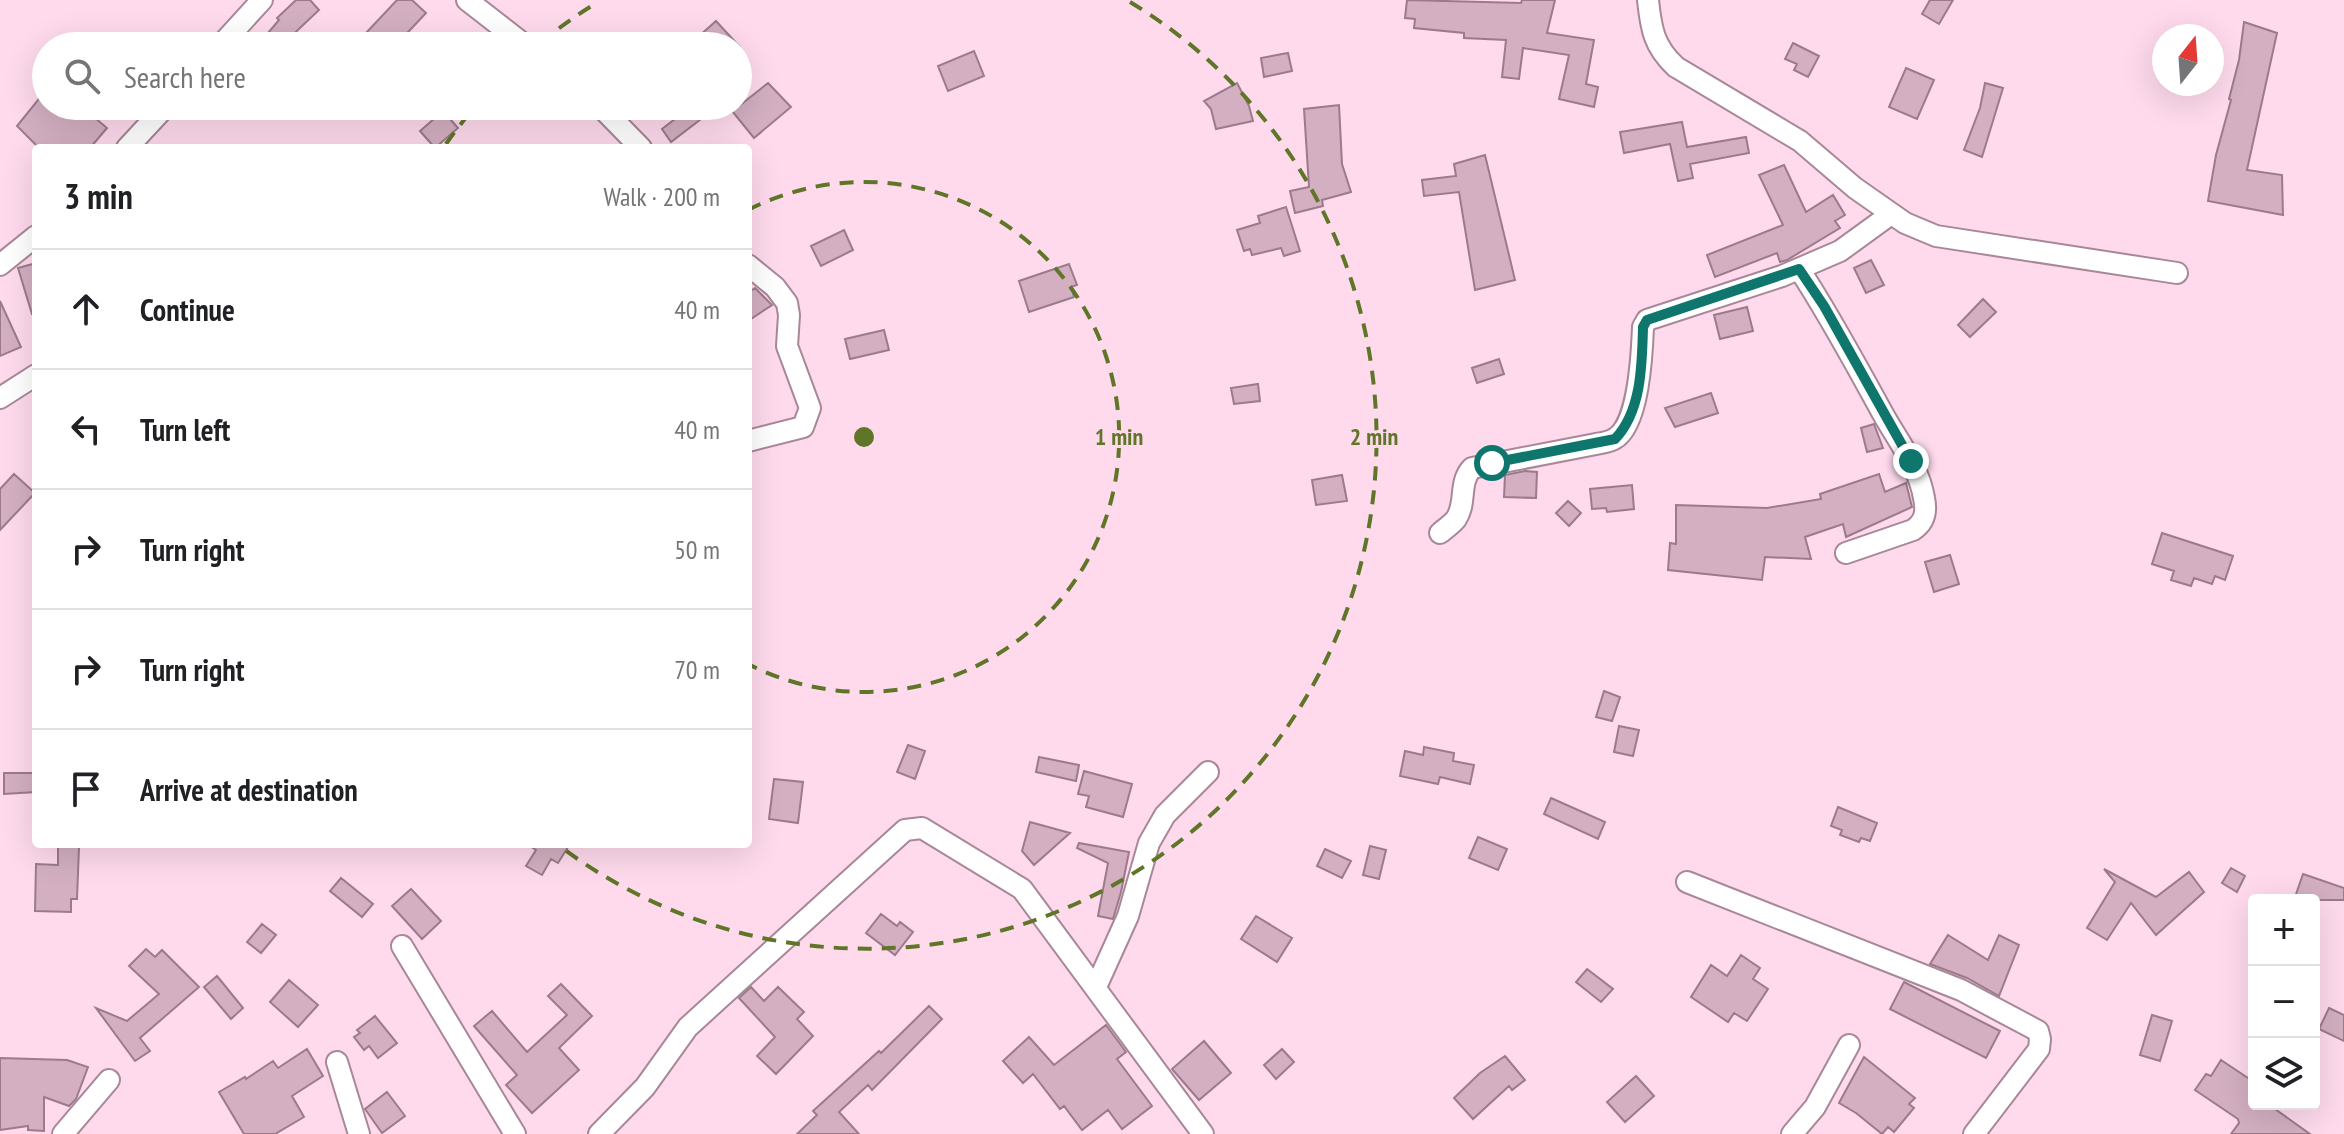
<!DOCTYPE html>
<meta charset="utf-8">
<style>
:root{--surface:#fff;--page:#f6f6f6;--text:#202124;--muted:#757577;--line:#e0e0e0}
body{margin:0;font-family:"PT Sans Narrow",sans-serif;background:var(--page);color:var(--text)}
.controls{position:absolute;right:24px;bottom:24px;display:grid;overflow:hidden;border-radius:8px;box-shadow:0 8px 32px #0002}
.controls button{width:72px;height:72px;display:grid;place-items:center;padding:0;border:0;border-bottom:2px solid var(--line);background:var(--surface);color:var(--text);font:40px sans-serif}
.compass{position:absolute;left:2152px;top:24px;width:72px;height:72px;border-radius:50%;background:var(--surface);box-shadow:0 8px 32px #0002;rotate:17deg}
.stop{position:absolute;width:24px;height:24px;margin:-18px;border:6px solid #0f766e;border-radius:50%;background:#fff}
.stop.end{background:#0f766e;border-color:#fff;box-shadow:0 2px 8px #0008}
.list{margin:0;padding:0;list-style:none}
h2{display:flex;justify-content:space-between;align-items:center;height:104px;margin:0;padding:0 32px;font-size:34px}
h2 small{font-size:26px;font-weight:400;color:var(--muted)}
.list li{display:grid;grid-template-columns:52px 1fr auto;gap:24px;align-items:center;box-sizing:border-box;height:120px;padding:0 32px;border-top:2px solid var(--line)}
.list b{display:block;font-size:30px;white-space:nowrap}
.list em{font-size:26px;font-style:normal;color:var(--muted)}
.icon{flex:none;width:44px;height:44px;fill:none;stroke:currentColor;stroke-width:2;stroke-linecap:round;stroke-linejoin:round}
.map{position:relative;flex:none;width:2344px;height:1134px;overflow:hidden}
.search{position:absolute;background:var(--surface);box-shadow:0 8px 32px #0002;left:32px;top:32px;width:720px;height:88px;display:flex;align-items:center;gap:20px;box-sizing:border-box;padding:0 28px;border-radius:44px;color:var(--muted);font-size:30px}
.panel{position:absolute;background:var(--surface);box-shadow:0 8px 32px #0002;left:32px;top:144px;width:720px;height:704px;border-radius:8px}
.map>svg:first-child{display:block}
.building{fill:#d3afc1;stroke:#9b7b8b;stroke-width:2}
.lines{fill:none;stroke-linecap:round;stroke-linejoin:round}
.minor-casing{stroke:#a88798;stroke-width:24}
.minor{stroke:#fff;stroke-width:20}
.route{stroke:#0f766e;stroke-width:10}
.ring{fill:none;stroke:#5f7628;stroke-width:4;stroke-dasharray:14 10}
.centre{fill:#5f7628;stroke:#fedaec;stroke-width:4}
.ring-label{font-size:24px;text-anchor:middle;font-weight:bold;fill:#5f7628;stroke:#fedaec;stroke-width:6;stroke-linejoin:round;paint-order:stroke}
</style>
<div class="map">
<svg width="2344" height="1134" viewBox="0 0 2344 1134">
<rect width="100%" height="100%" fill="#fedaec"/>
<path class="building" d="M 296,0 L 310,0 L 319,10 L 281,46 L 257,46 L 279,20 L 277,18 Z
M 397,0 L 412,0 L 426,13 L 395,46 L 380,46 L 366,33 Z
M 1407,0 L 1521,3 L 1522,0 L 1555,0 L 1547,33 L 1594,40 L 1586,84 L 1598,87 L 1594,107 L 1559,99 L 1569,55 L 1523,48 L 1519,79 L 1502,77 L 1506,40 L 1464,38 L 1464,33 L 1414,28 L 1415,19 L 1405,18 Z
M 1930,0 L 1953,0 L 1939,24 L 1922,14 Z
M 716,21 L 739,46 L 688,46 Z
M 2244,22 L 2277,33 L 2247,170 L 2282,175 L 2283,215 L 2208,201 L 2216,155 L 2231,100 L 2229,99 L 2239,60 Z
M 1793,43 L 1819,56 L 1808,77 L 1794,70 L 1797,64 L 1785,59 Z
M 974,51 L 984,76 L 948,91 L 938,66 Z
M 1288,53 L 1292,71 L 1264,77 L 1261,58 Z
M 1906,68 L 1934,80 L 1917,119 L 1889,107 Z
M 768,83 L 791,107 L 754,138 L 728,106 L 739,106 Z
M 1237,83 L 1249,106 L 1253,121 L 1216,129 L 1211,109 L 1204,101 Z
M 1985,83 L 2003,88 L 1982,157 L 1964,150 L 1980,108 Z
M 46,90 L 46,106 L 81,106 L 107,128 L 90,148 L 39,148 L 17,126 Z
M 1339,105 L 1342,164 L 1351,192 L 1322,200 L 1323,206 L 1295,213 L 1290,191 L 1309,187 L 1304,109 Z
M 692,106 L 718,106 L 671,142 L 662,129 Z
M 443,111 L 458,128 L 435,148 L 420,131 Z
M 1682,122 L 1687,147 L 1746,137 L 1749,153 L 1690,164 L 1693,178 L 1678,181 L 1670,144 L 1624,153 L 1620,132 Z
M 1485,155 L 1515,280 L 1475,290 L 1459,192 L 1424,196 L 1422,180 L 1456,176 L 1454,164 Z
M 1784,165 L 1806,212 L 1833,195 L 1845,215 L 1835,221 L 1840,228 L 1787,260 L 1780,262 L 1777,253 L 1715,277 L 1707,255 L 1783,225 L 1759,175 Z
M 1286,207 L 1300,251 L 1284,256 L 1281,248 L 1252,255 L 1250,249 L 1244,251 L 1237,230 L 1260,223 L 1258,216 Z
M 844,230 L 853,250 L 821,266 L 811,246 Z
M 1871,260 L 1884,285 L 1866,293 L 1854,268 Z
M 36,263 L 36,313 L 32,314 L 18,268 Z
M 1069,264 L 1077,285 L 1071,287 L 1074,297 L 1029,312 L 1019,281 Z
M 755,288 L 772,305 L 748,321 L 748,293 Z
M 1983,299 L 1996,312 L 1970,337 L 1958,325 Z
M 0,301 L 21,347 L 0,356 Z
M 1747,307 L 1753,331 L 1720,339 L 1714,315 Z
M 884,330 L 889,350 L 850,359 L 845,339 Z
M 1499,359 L 1504,374 L 1477,383 L 1472,368 Z
M 1258,384 L 1260,401 L 1234,404 L 1231,388 Z
M 1711,393 L 1718,413 L 1675,427 L 1665,408 Z
M 1874,424 L 1883,448 L 1867,452 L 1861,428 Z
M 1525,471 L 1537,472 L 1536,498 L 1504,497 L 1505,475 Z
M 14,474 L 35,493 L 0,530 L 0,489 Z
M 1879,474 L 1885,492 L 1906,483 L 1912,507 L 1846,537 L 1843,524 L 1805,537 L 1811,559 L 1765,557 L 1762,580 L 1668,570 L 1670,543 L 1676,544 L 1676,505 L 1767,508 L 1821,499 L 1820,494 Z
M 1342,475 L 1347,501 L 1316,505 L 1312,480 Z
M 1632,485 L 1634,509 L 1607,512 L 1606,508 L 1592,509 L 1590,489 Z
M 1568,501 L 1581,513 L 1569,526 L 1556,513 Z
M 2162,533 L 2233,556 L 2225,580 L 2215,576 L 2212,584 L 2194,578 L 2191,586 L 2171,580 L 2174,571 L 2152,564 Z
M 1950,555 L 1959,584 L 1934,592 L 1925,562 Z
M 1604,691 L 1620,697 L 1612,721 L 1596,717 Z
M 1619,726 L 1639,730 L 1633,756 L 1614,752 Z
M 908,745 L 925,751 L 915,779 L 897,772 Z
M 1424,747 L 1454,753 L 1453,761 L 1474,765 L 1470,784 L 1440,777 L 1438,784 L 1400,776 L 1405,751 L 1423,755 Z
M 1039,757 L 1079,765 L 1076,781 L 1036,772 Z
M 1084,771 L 1132,784 L 1123,817 L 1086,807 L 1089,796 L 1078,794 Z
M 4,773 L 36,773 L 36,792 L 4,794 Z
M 774,779 L 803,782 L 798,823 L 769,819 Z
M 1551,798 L 1605,822 L 1598,839 L 1544,814 Z
M 1838,807 L 1877,823 L 1870,841 L 1861,838 L 1859,842 L 1840,835 L 1842,830 L 1831,826 Z
M 1030,822 L 1070,833 L 1034,865 L 1022,851 Z
M 1478,837 L 1507,849 L 1498,870 L 1469,858 Z
M 1079,843 L 1129,852 L 1121,892 L 1113,919 L 1098,916 L 1108,863 L 1077,848 Z
M 527,844 L 570,844 L 558,863 L 551,859 L 542,875 L 526,866 L 536,850 Z
M 1370,846 L 1386,850 L 1379,879 L 1363,875 Z
M 58,847 L 79,847 L 77,899 L 71,899 L 71,912 L 35,911 L 36,864 L 58,865 Z
M 1325,849 L 1351,861 L 1342,878 L 1317,866 Z
M 2231,868 L 2245,876 L 2237,892 L 2222,883 Z
M 2104,869 L 2156,897 L 2189,872 L 2204,892 L 2156,935 L 2131,903 L 2107,940 L 2087,928 L 2115,882 Z
M 2303,874 L 2344,888 L 2344,900 L 2294,900 Z
M 341,878 L 373,904 L 362,917 L 330,891 Z
M 411,889 L 441,921 L 422,939 L 392,906 Z
M 881,914 L 897,926 L 900,922 L 913,932 L 895,955 L 866,933 Z
M 1256,916 L 1292,938 L 1277,962 L 1241,939 Z
M 262,924 L 276,935 L 261,953 L 247,942 Z
M 1948,935 L 1988,960 L 1999,935 L 2019,945 L 1999,996 L 1967,978 L 1930,964 Z
M 146,949 L 155,957 L 162,950 L 199,987 L 140,1038 L 150,1051 L 135,1061 L 96,1008 L 127,1021 L 159,994 L 129,966 Z
M 1741,955 L 1760,968 L 1753,979 L 1768,989 L 1747,1021 L 1734,1013 L 1728,1022 L 1691,997 L 1711,965 L 1727,976 Z
M 1587,969 L 1613,989 L 1601,1002 L 1576,982 Z
M 217,976 L 243,1008 L 231,1019 L 204,987 Z
M 289,980 L 318,1005 L 298,1027 L 270,1002 Z
M 1904,982 L 2000,1031 L 1986,1058 L 1890,1009 Z
M 561,984 L 592,1016 L 559,1048 L 579,1070 L 532,1113 L 506,1085 L 517,1075 L 474,1026 L 492,1011 L 527,1052 L 567,1015 L 548,996 Z
M 751,987 L 764,1001 L 778,987 L 804,1012 L 797,1019 L 813,1036 L 776,1074 L 757,1056 L 775,1037 L 739,998 Z
M 929,1006 L 942,1019 L 872,1090 L 868,1085 L 839,1112 L 859,1134 L 797,1134 L 817,1115 L 813,1111 L 879,1051 L 881,1053 Z
M 2329,1008 L 2344,1015 L 2344,1041 L 2319,1029 Z
M 2152,1015 L 2172,1021 L 2160,1061 L 2140,1055 Z
M 375,1016 L 397,1043 L 378,1058 L 369,1046 L 364,1050 L 354,1037 L 360,1033 L 357,1030 Z
M 1106,1025 L 1126,1052 L 1117,1059 L 1152,1106 L 1122,1129 L 1108,1110 L 1082,1130 L 1064,1106 L 1060,1109 L 1033,1074 L 1023,1083 L 1003,1061 L 1029,1037 L 1054,1065 Z
M 1204,1041 L 1231,1073 L 1199,1100 L 1172,1069 Z
M 307,1049 L 323,1076 L 292,1096 L 304,1117 L 275,1134 L 244,1134 L 219,1092 L 245,1077 L 246,1079 L 273,1061 L 278,1068 Z
M 1282,1049 L 1294,1062 L 1276,1079 L 1264,1065 Z
M 1505,1056 L 1525,1080 L 1512,1090 L 1509,1086 L 1473,1119 L 1454,1098 L 1480,1073 Z
M 1864,1057 L 1915,1098 L 1909,1104 L 1914,1108 L 1894,1132 L 1888,1127 L 1882,1134 L 1856,1113 L 1839,1103 Z
M 0,1058 L 67,1060 L 88,1067 L 76,1099 L 69,1106 L 44,1097 L 44,1131 L 28,1130 L 28,1126 L 0,1130 Z
M 2221,1060 L 2254,1082 L 2254,1104 L 2268,1104 L 2310,1134 L 2231,1134 L 2239,1123 L 2238,1119 L 2195,1090 L 2206,1074 L 2211,1076 Z
M 1636,1076 L 1654,1096 L 1625,1122 L 1607,1102 Z
M 387,1092 L 405,1116 L 382,1133 L 365,1109 Z"/>
<g class="lines">
<g class="minor-casing">
<path id="minor" d="M 467,0 L 526,46
M 1648,0 C 1651,29 1654,47 1676,67 L 1800,141 L 1855,188 L 1905,223 L 1936,236 L 2177,273
M 220,46 L 262,0
M 600,106 L 641,148
M 127,148 L 166,106
M 0,265 L 36,236
M 748,265 L 775,287 L 787,303 L 789,315 L 787,346 L 810,408 L 803,427 L 748,441
M 1799,269 C 1830,316 1856,365 1883,414 C 1898,441 1919,467 1924,498 C 1927,512 1925,522 1913,530 L 1846,553
M 0,398 L 36,375
M 1440,533 C 1445,529 1452,524 1456,519 C 1467,503 1458,483 1472,468 L 1596,444 C 1601,443 1609,442 1614,439 C 1639,426 1642,352 1643,327 L 1647,320 L 1782,276 L 1840,251 L 1891,214
M 1687,882 L 1961,990 L 2038,1031 L 2040,1039 L 2039,1049 L 1974,1134
M 402,946 L 515,1134
M 1096,987 L 1128,916 L 1149,843 L 1165,815 L 1208,772
M 337,1062 L 359,1134
M 63,1134 L 109,1080
M 599,1134 L 645,1087 L 688,1027 L 905,830 L 922,828 L 1022,889 L 1203,1134
M 1792,1134 L 1815,1107 L 1849,1045"/>
</g>
<use href="#minor" class="minor"/>
</g>
<g class="lines">
<path class="route" d="M 1492,463 L 1615,439 C 1642,411 1642,363 1643,327 L 1647,320 L 1799,269 L 1824,306 L 1911,461"/>
</g>
<g class="ring">
<path d="M748 210A255 255 0 1 1 748 664"/>
<path d="M446 144A510 510 0 0 1 473 109M540 43A510 510 0 0 1 598 2M1130 2A510 510 0 1 1 557 844"/>
</g>
<circle cx="864" cy="437" r="12" class="centre"/>
<g class="ring-label">
<text x="1119" y="445">1 min</text>
<text x="1374" y="445">2 min</text>
</g>
</svg>
<div class="controls">
<button>+</button>
<button>−</button>
<button><svg class="icon" aria-label="layers" viewBox="0 0 24 24"><path d="M12 4l9 5-9 5-9-5zM3 14l9 5 9-5"/></svg></button>
</div>
<svg class="compass" viewBox="-18 -18 36 36"><path d="M0-13l5 13h-10z" fill="#e53935"/><path d="M0 13l5-13h-10z" fill="#757577"/></svg>
<div class="stop" style="left:1492px;top:463px"></div>
<div class="stop end" style="left:1911px;top:461px"></div>
<div class="search"><svg class="icon" aria-label="search" viewBox="0 0 24 24"><circle cx="10" cy="10" r="6"/><path d="M15 15l6 6"/></svg>Search here</div>
<section class="panel">
<h2>3 min<small>Walk · 200 m</small></h2>
<ul class="list">
<li><svg class="icon" aria-label="ahead" viewBox="0 0 24 24"><path d="M12 20V5M6 11l6-6 6 6"/></svg><div><b>Continue</b></div><em>40 m</em></li>
<li><svg class="icon" aria-label="left" viewBox="0 0 24 24"><path d="M17 20v-9H6M10 6l-5 5 5 5"/></svg><div><b>Turn left</b></div><em>40 m</em></li>
<li><svg class="icon" aria-label="right" viewBox="0 0 24 24"><path d="M7 20v-9h11M14 6l5 5-5 5"/></svg><div><b>Turn right</b></div><em>50 m</em></li>
<li><svg class="icon" aria-label="right" viewBox="0 0 24 24"><path d="M7 20v-9h11M14 6l5 5-5 5"/></svg><div><b>Turn right</b></div><em>70 m</em></li>
<li><svg class="icon" aria-label="arrive" viewBox="0 0 24 24"><path d="M6 21V4h12l-3 4 3 4H6"/></svg><div><b>Arrive at destination</b></div></li>
</ul>
</section>
</div>
